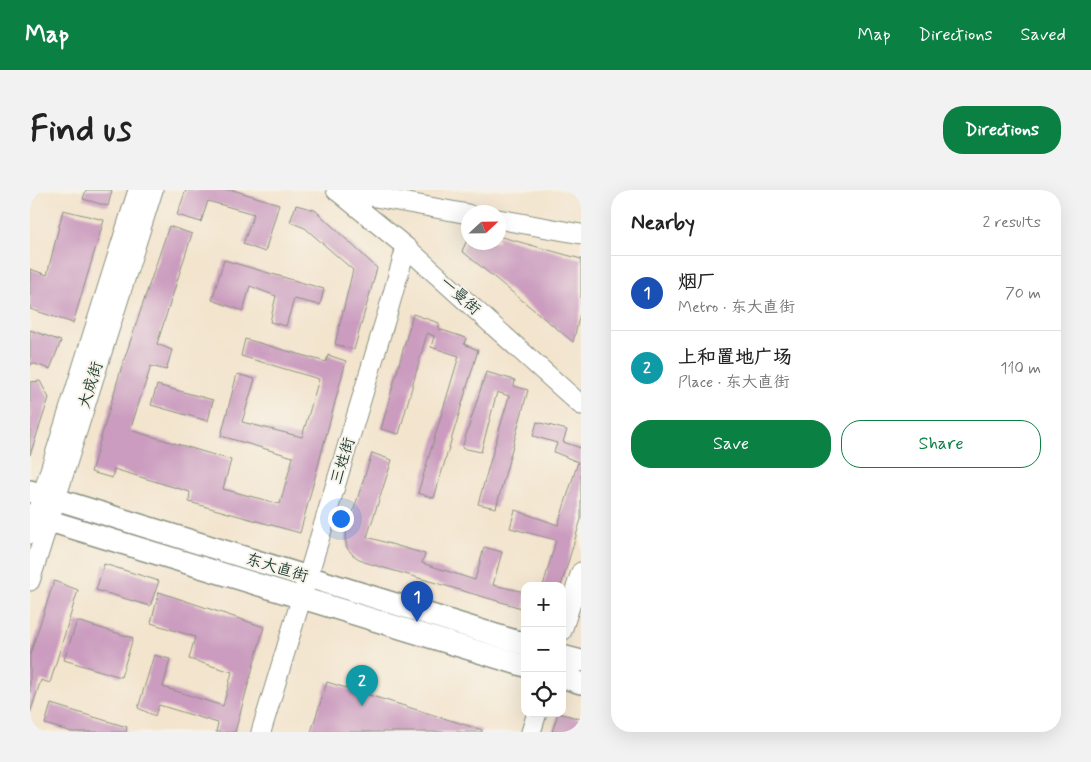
<!DOCTYPE html>
<meta charset="utf-8">
<style>
:root{--surface:#fff;--page:#f2f2f2;--text:#222;--muted:#767676;--line:#e0e0e0;--accent:#0b8043}
body{margin:0;font-family:Mynerve,"LXGW WenKai TC",sans-serif;background:var(--page);color:var(--text)}
.controls{position:absolute;right:15px;bottom:15px;display:grid;overflow:hidden;border-radius:10px;box-shadow:0 5px 20px #0002}
.controls button{width:45px;height:45px;display:grid;place-items:center;padding:0;border:0;border-bottom:1px solid var(--line);background:var(--surface);color:var(--text);font:25px sans-serif}
.compass{position:absolute;left:431px;top:15px;width:45px;height:45px;border-radius:50%;background:var(--surface);box-shadow:0 5px 20px #0002;rotate:68deg}
.you{position:absolute;left:310px;top:328px;width:18px;height:18px;margin:-12px;border:4px solid #fff;border-radius:50%;background:#1a73e8;box-shadow:0 0 0 8px #1a73e833}
.badge{display:grid;place-items:center;width:32px;height:32px;border-radius:50%;background:var(--accent);color:#fff;font-size:16px;font-weight:700}
.pin{position:absolute;translate:-50% -41px;filter:drop-shadow(0 1px 2px #0008)}
.pin::after{content:'';position:absolute;top:26px;width:18px;height:15px;background:inherit;clip-path:polygon(0 0,100% 0,50% 100%)}
.list{margin:0;padding:0;list-style:none}
h2{display:flex;justify-content:space-between;align-items:center;height:65px;margin:0;padding:0 20px;font-size:21px}
h2 small{font-size:16px;font-weight:400;color:var(--muted)}
.list li{display:grid;grid-template-columns:32px 1fr auto;gap:15px;align-items:center;box-sizing:border-box;height:75px;padding:0 20px;border-top:1px solid var(--line)}
.list b{display:block;font-size:19px;white-space:nowrap}
.list p{margin:0;font-size:16px;white-space:nowrap;color:var(--muted)}
.list em{font-size:16px;font-style:normal;color:var(--muted)}
.actions{display:flex;gap:10px;padding:15px 20px}
.actions a{flex:1;padding:11px 0;border:1px solid var(--accent);border-radius:20px;text-align:center;font-size:18px;color:var(--accent)}
.actions .main{background:var(--accent);color:#fff}
.icon{flex:none;width:28px;height:28px;fill:none;stroke:currentColor;stroke-width:2;stroke-linecap:round;stroke-linejoin:round}
.map{position:relative;flex:none;width:551px;height:542px;overflow:hidden;border-radius:20px}
header{display:flex;align-items:center;gap:30px;box-sizing:border-box;height:70px;padding:0 25px;background:var(--accent);color:#fff}
header strong{font-size:24px}
nav{display:flex;gap:28px;margin-inline-start:auto;font-size:18px}
.intro{display:flex;align-items:center;justify-content:space-between;box-sizing:border-box;height:120px;padding:0 30px}
h1{margin:0;font-size:35px}
.button{padding:12px 22px;border-radius:20px;background:var(--accent);color:#fff;font-size:18px;font-weight:700}
main{display:flex;gap:30px;padding:0 30px}
aside{flex:1;background:var(--surface);border-radius:20px;box-shadow:0 5px 20px #0002}
.map>svg:first-child{display:block}
.building{fill:#cb9cbf}
.lines{fill:none;stroke-linecap:round;stroke-linejoin:round}
.secondary-casing{stroke:#899080;stroke-width:21}
.primary-casing{stroke:#899080;stroke-width:24}
.secondary{stroke:#fff;stroke-width:19}
.primary{stroke:#fff;stroke-width:21}
.labels{text-anchor:middle;dominant-baseline:central;stroke-width:4;stroke-linejoin:round;paint-order:stroke}
.street-label{font-size:16px;fill:#1f3d34;stroke:#f7f3e8}
</style>
<header>
<strong>Map</strong>
<nav><a>Map</a><a>Directions</a><a>Saved</a></nav>
</header>
<div class="intro"><h1>Find us</h1><a class="button">Directions</a></div>
<main>
<div class="map">
<svg width="551" height="542" viewBox="0 0 551 542">
<rect width="100%" height="100%" fill="#f7f3e8"/>
<filter id="ink" filterUnits="userSpaceOnUse"><feTurbulence type="fractalNoise" baseFrequency=".02" numOctaves="2"/><feDisplacementMap in="SourceGraphic" scale="10" xChannelSelector="R" yChannelSelector="G"/><feConvolveMatrix kernelMatrix="1 2 1 2 8 2 1 2 1" color-interpolation-filters="sRGB"/></filter>
<filter id="wash" filterUnits="userSpaceOnUse"><feTurbulence type="fractalNoise" baseFrequency=".0096" numOctaves="4" result="noise"/><feDisplacementMap in="SourceGraphic" scale="20" xChannelSelector="R" yChannelSelector="G"/><feGaussianBlur stdDeviation="1.12" result="paint"/><feColorMatrix in="noise" values="0 0 0 0 0 0 0 0 0 0 0 0 0 0 0 0 0 1.4 0 .05"/><feComposite in="paint" operator="in"/></filter>
<g filter="url(#wash)">
<rect width="100%" height="100%" fill="#f3e4cd"/>
<g id="blocks">
<path class="building" d="M 56,0 L 82,0 L 78,16 L 53,9 Z
M 156,0 L 203,0 L 249,14 L 235,62 L 213,54 L 224,24 L 178,11 L 171,32 L 147,25 Z
M 266,15 L 285,20 L 347,78 L 324,160 L 305,154 L 323,80 L 275,38 L 260,32 Z
M 33,20 L 74,30 L 43,133 L 0,119 L 0,79 L 17,85 Z
M 139,36 L 162,44 L 127,154 L 142,160 L 136,180 L 121,176 L 100,240 L 201,270 L 193,299 L 250,314 L 263,267 L 191,246 L 207,184 L 225,189 L 212,232 L 272,247 L 289,189 L 211,166 L 215,149 L 296,172 L 298,165 L 316,171 L 270,343 L 159,312 L 160,302 L 84,279 L 82,288 L 61,282 L 91,179 Z
M 468,46 L 551,69 L 551,120 L 543,152 L 432,61 L 438,48 L 438,52 L 468,52 Z
M 194,70 L 294,99 L 290,115 L 264,109 L 256,136 L 240,132 L 246,106 L 220,96 L 213,121 L 182,110 Z
M 383,124 L 409,133 L 409,139 L 436,148 L 434,154 L 448,160 L 404,308 L 388,303 L 429,166 L 401,157 L 404,146 L 397,143 L 369,244 L 351,239 Z
M 0,140 L 31,151 L 20,179 L 2,173 L 0,177 Z
M 456,182 L 485,190 L 484,196 L 498,200 L 466,318 L 448,314 L 479,206 L 467,202 L 451,262 L 432,258 Z
M 10,191 L 19,208 L 0,265 L 0,192 Z
M 127,195 L 183,210 L 178,231 L 121,215 Z
M 507,232 L 537,240 L 533,252 L 551,258 L 551,329 L 531,396 L 513,396 L 526,350 L 480,338 L 485,320 L 528,335 L 548,272 L 524,262 L 527,253 L 503,246 Z
M 342,263 L 362,270 L 337,347 L 395,364 L 392,373 L 445,390 L 454,357 L 472,362 L 463,395 L 495,402 L 495,419 L 334,372 L 323,365 L 317,358 L 315,347 Z
M 74,374 L 129,391 L 120,416 L 66,400 Z
M 24,391 L 48,400 L 20,493 L 11,490 L 0,523 L 0,465 Z
M 129,402 L 234,437 L 205,542 L 186,542 L 188,533 L 129,515 L 125,526 L 108,518 L 124,465 L 140,469 L 133,497 L 193,516 L 202,482 L 159,469 L 165,447 L 121,433 Z
M 47,431 L 103,448 L 91,487 L 34,470 Z
M 297,492 L 452,540 L 452,542 L 281,542 Z
M 21,514 L 97,537 L 96,542 L 42,542 L 15,534 Z
M 528,523 L 551,529 L 551,542 L 522,542 Z"/>
</g>
</g>
<g filter="url(#ink)">
<use href="#blocks" fill-opacity="0" stroke="#899080" stroke-width="1"/>
<g class="lines">
<g class="secondary-casing">
<path id="secondary" d="M 306,0 L 376,57 L 551,215
M 307,0 L 438,24
M 468,29 L 551,44
M 0,344 L 108,0
M 0,391 L 123,0
M 532,441 L 551,382
M 231,542 L 358,121 L 376,57
M 501,542 L 507,523"/>
</g>
<g class="primary-casing">
<path id="primary" d="M 0,301 L 495,454
M 0,325 L 495,476
M 532,466 L 551,471
M 532,487 L 551,493"/>
</g>
<use href="#secondary" class="secondary"/>
<use href="#primary" class="primary"/>
</g>
</g>
<g class="labels">
<g class="street-label">
<text transform="translate(430 106) rotate(42)">一曼街</text>
<text transform="translate(61 195) rotate(-73)">大成街</text>
<text transform="translate(313 271) rotate(-73)">三姓街</text>
<text transform="translate(247 378) rotate(17)">东大直街</text>
</g>
</g>
</svg>
<div class="controls">
<button>+</button>
<button>−</button>
<button><svg class="icon" aria-label="locate" viewBox="0 0 24 24"><circle cx="12" cy="12" r="6"/><path d="M12 2v4M12 18v4M2 12h4M18 12h4"/></svg></button>
</div>
<svg class="compass" viewBox="-18 -18 36 36"><path d="M0-13l5 13h-10z" fill="#e53935"/><path d="M0 13l5-13h-10z" fill="#767676"/></svg>
<div class="you"></div>
<div class="pin badge" style="left:387px;top:432px;background:#1a4fb4">1</div>
<div class="pin badge" style="left:332px;top:516px;background:#0f9aa8">2</div>
</div>
<aside>
<h2>Nearby<small>2 results</small></h2>
<ul class="list">
<li><span class="badge" style="background:#1a4fb4">1</span><div><b>烟厂</b><p>Metro · 东大直街</p></div><em>70 m</em></li>
<li><span class="badge" style="background:#0f9aa8">2</span><div><b>上和置地广场</b><p>Place · 东大直街</p></div><em>110 m</em></li>
</ul>
<div class="actions"><a class="main">Save</a><a>Share</a></div>
</aside>
</main>
